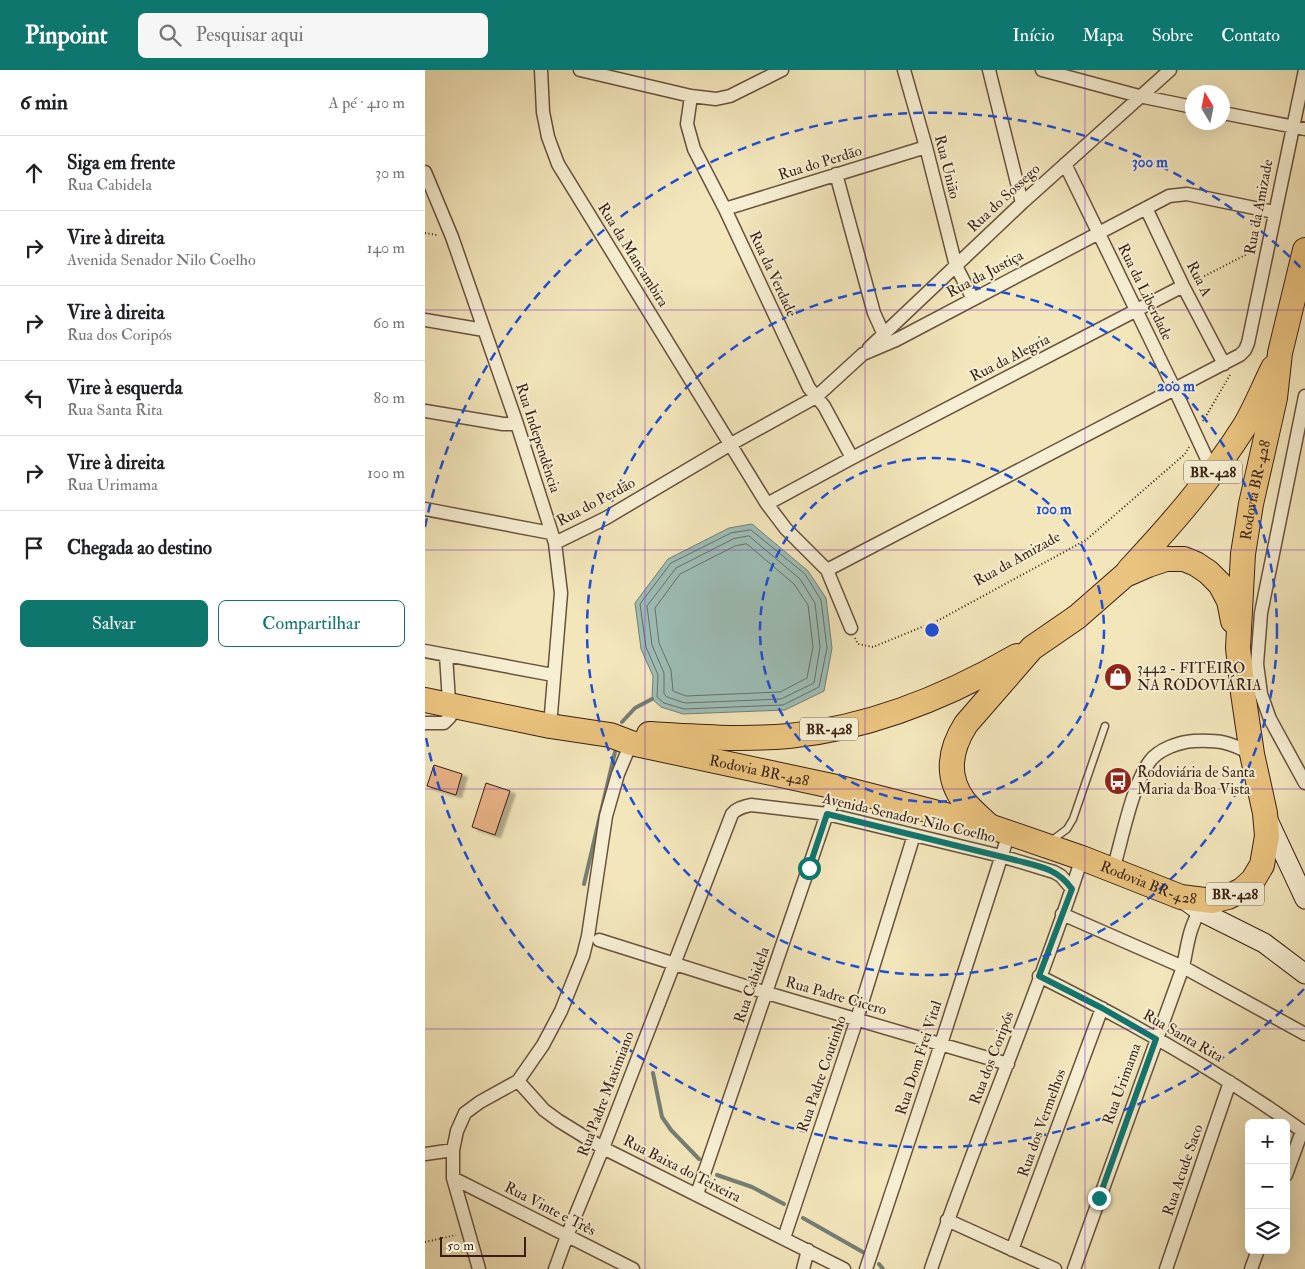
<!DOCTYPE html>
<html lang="pt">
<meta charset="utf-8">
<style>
:root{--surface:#fff;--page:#f6f6f6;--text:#202124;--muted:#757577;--line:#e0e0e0;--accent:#0f766e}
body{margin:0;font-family:"IM FELL Double Pica",serif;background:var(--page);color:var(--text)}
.controls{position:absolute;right:15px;bottom:15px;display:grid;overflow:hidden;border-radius:8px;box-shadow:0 5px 20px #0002}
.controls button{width:45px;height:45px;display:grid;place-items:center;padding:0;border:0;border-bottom:1px solid var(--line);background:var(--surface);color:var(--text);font:25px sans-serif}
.compass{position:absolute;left:760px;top:15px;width:45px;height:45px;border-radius:50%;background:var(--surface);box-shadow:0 5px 20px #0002;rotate:350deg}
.scale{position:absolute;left:15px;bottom:12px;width:86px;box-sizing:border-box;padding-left:5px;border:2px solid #391f13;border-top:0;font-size:14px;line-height:18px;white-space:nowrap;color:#391f13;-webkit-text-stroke:4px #f7efd3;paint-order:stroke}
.stop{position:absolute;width:15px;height:15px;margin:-11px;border:4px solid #0f766e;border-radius:50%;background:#fff}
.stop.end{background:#0f766e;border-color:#fff;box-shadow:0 1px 5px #0008}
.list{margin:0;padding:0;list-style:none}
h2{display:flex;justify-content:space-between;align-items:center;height:65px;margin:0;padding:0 20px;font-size:21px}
h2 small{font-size:16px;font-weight:400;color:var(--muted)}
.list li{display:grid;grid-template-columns:32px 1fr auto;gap:15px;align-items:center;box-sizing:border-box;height:75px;padding:0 20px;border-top:1px solid var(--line)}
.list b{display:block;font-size:19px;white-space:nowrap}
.list p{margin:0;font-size:16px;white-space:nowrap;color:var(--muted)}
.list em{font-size:16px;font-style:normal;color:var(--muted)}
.actions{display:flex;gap:10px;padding:15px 20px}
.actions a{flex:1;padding:11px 0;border:1px solid var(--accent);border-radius:8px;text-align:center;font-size:18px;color:var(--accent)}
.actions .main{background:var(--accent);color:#fff}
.icon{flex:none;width:28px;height:28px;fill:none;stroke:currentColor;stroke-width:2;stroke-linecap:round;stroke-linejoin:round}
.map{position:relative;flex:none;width:880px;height:1199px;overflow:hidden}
header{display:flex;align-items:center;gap:30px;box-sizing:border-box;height:70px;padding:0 25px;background:var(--accent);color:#fff}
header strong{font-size:24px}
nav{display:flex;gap:28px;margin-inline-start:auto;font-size:18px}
.search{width:350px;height:45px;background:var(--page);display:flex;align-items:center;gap:12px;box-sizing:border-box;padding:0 18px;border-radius:8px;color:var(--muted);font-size:19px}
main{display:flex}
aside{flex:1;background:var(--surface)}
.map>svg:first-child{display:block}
.water{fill:#9dbeb7;stroke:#757e75}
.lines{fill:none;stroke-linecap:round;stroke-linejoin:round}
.shore{stroke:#6b6e65;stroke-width:1}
.stream{stroke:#757e75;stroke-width:4}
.building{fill:#e9b386;stroke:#391f13;filter:url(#shadow)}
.lane-casing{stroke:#68513d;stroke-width:9}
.street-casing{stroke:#68513d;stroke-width:15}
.secondary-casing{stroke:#391f13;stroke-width:21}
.highway-casing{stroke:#391f13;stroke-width:26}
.path{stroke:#391f13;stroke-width:2;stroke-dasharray:1 2.5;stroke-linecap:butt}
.lane{stroke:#f7efd3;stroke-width:6}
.street{stroke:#f7efd3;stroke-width:12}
.secondary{stroke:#f7efd3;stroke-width:19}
.highway{stroke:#eac37e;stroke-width:24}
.route{stroke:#0f766e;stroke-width:6}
.grid{fill:none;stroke:#7b2cbf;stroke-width:1;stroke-opacity:0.55}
.ring{fill:none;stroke:#1d4ed8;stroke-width:2.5;stroke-dasharray:9 6}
.labels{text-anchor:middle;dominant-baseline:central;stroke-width:4;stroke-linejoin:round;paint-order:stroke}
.shield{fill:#f7efd3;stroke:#725d4d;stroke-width:1}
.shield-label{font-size:14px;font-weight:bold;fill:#391f13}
.street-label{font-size:15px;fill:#391f13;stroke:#f7efd3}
.poi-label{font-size:15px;fill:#391f13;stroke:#f7efd3;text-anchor:start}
.centre{fill:#1d4ed8;stroke:#f7efd3;stroke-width:2.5}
.ring-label{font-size:15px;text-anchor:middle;font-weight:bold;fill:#1d4ed8;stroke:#f7efd3;stroke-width:4;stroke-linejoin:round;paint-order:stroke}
</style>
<header>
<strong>Pinpoint</strong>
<div class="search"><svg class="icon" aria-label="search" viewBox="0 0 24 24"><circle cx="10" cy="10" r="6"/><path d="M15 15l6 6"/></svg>Pesquisar aqui</div>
<nav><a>Início</a><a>Mapa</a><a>Sobre</a><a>Contato</a></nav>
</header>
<main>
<aside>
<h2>6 min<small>A pé · 410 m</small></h2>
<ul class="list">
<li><svg class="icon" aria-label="ahead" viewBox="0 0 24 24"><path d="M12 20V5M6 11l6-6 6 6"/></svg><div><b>Siga em frente</b><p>Rua Cabidela</p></div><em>30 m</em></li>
<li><svg class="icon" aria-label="right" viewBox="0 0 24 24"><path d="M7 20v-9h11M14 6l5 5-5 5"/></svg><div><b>Vire à direita</b><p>Avenida Senador Nilo Coelho</p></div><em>140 m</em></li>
<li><svg class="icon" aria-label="right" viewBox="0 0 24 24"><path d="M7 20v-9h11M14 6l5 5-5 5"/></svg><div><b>Vire à direita</b><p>Rua dos Coripós</p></div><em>60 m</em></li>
<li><svg class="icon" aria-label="left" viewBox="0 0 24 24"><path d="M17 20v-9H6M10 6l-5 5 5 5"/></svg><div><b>Vire à esquerda</b><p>Rua Santa Rita</p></div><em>80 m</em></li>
<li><svg class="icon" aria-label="right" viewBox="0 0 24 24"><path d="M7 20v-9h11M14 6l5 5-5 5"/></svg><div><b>Vire à direita</b><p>Rua Urimama</p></div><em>100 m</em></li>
<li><svg class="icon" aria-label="arrive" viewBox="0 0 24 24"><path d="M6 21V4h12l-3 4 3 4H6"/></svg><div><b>Chegada ao destino</b></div></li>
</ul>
<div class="actions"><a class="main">Salvar</a><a>Compartilhar</a></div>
</aside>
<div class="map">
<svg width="880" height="1199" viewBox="0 0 880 1199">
<defs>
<filter id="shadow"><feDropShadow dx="5.5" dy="3" stdDeviation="1" flood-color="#0004"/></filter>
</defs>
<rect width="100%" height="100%" fill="#f3e6bb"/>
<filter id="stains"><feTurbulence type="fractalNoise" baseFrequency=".004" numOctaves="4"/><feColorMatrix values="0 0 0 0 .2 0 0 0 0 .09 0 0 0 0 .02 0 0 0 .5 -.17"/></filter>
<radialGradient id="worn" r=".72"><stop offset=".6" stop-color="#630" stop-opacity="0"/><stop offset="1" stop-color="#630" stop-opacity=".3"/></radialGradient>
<path class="water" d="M 327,454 L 383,501 L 401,528 L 407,578 L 399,621 L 360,640 L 258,644 L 236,637 L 227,629 L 228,606 L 216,579 L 210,533 L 243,489 L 304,458 Z"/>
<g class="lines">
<path class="shore" d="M 326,460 L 380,504 L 396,530 L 402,578 L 394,617 L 358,635 L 259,639 L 239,633 L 232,627 L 233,605 L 221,577 L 215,534 L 246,493 L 306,463 Z
M 324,466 L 375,509 L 390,533 L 395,577 L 389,613 L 356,629 L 260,633 L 242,627 L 239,624 L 239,603 L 227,575 L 222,536 L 251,498 L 308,469 Z
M 322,474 L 369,514 L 383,535 L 388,577 L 382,608 L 355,622 L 261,626 L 248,621 L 246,600 L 234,573 L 230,538 L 255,504 L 310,476 Z"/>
<path class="stream" d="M 197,652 L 210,638 L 227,629
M 159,814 L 190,682
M 228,1003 L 237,1047 L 246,1060 L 274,1089
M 292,1105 L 327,1117 L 359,1134
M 378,1148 L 443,1185
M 454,1194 L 458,1199"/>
</g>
<path class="building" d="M 9,695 L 37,704 L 31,725 L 2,716 Z
M 61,713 L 85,721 L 70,765 L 47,757 Z"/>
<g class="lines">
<g class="lane-casing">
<path id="lane" d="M 626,771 L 642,759 L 648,749 L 680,656"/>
</g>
<g class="street-casing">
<path id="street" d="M 116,0 L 118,42 L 123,67 L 133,94 L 342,434 L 361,459 L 402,500 L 426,558
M 155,0 L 266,26 L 291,29 L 305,26 L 357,0
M 479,0 L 501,77 L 531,196 L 548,229
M 564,0 L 597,133
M 617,0 L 714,26 L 768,37
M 266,26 L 262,54 L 269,79 L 300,139 L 384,318 L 399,336 L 427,388
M 798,43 L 880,59
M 640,94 L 750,320 L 788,402
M 0,102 L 27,167 L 92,354 L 130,473 L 136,523 L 125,656
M 411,104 L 449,243 L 459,265
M 721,138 L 758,216 L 799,294
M 300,139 L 501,77
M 0,250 L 59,260
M 444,278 L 597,133 L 745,0
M 880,326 L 836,543 L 832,594 L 836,624 L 845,649 L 880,713
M 0,341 L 78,354 L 92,354
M 342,434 L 427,388 L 758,216
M 0,439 L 126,463
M 130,473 L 181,448 L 306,374 L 391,327 L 438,284 L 471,270 L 744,126 L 762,124 L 849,142
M 402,500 L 815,285 L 820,280 L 823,273 L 880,0
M 0,581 L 128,605
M 0,653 L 19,653 L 25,647 L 21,585
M 688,800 C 697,770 707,715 725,691 C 734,679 754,672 769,671 C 795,670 804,672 827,684
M 637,844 L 758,897 L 880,964
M 174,870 L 342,923 L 583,994
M 614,906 C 706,952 797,1003 880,1063
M 93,1011 L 119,1040 L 134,1051 L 178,1078 L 419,1199
M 0,1084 L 28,1080
M 861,1105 L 877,1061
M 28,1108 L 208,1199
M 272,1124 L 402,744 L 416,718
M 522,1150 L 630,1199
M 359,1168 L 432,949 L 489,765
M 587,1180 L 677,938
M 54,1199 L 28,1108 L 28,1080 L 32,1061 L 40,1043 L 55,1032 L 93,1011 L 118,975 L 136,941 L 158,886 L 163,866 L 181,746 L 193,704 L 206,673
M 130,1199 L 142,1166 L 178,1078 L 307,744 C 312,738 318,737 326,735 L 402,744 L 576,786 L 629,802 L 636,806 L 647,819
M 378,1199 L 383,1180
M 441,1199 L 516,974 L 584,763
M 506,1199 C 553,1061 612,927 657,788
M 649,1199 L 758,897 C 762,878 764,857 775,841
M 741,1199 L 805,1012
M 826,1199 L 833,1180"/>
</g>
<g class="secondary-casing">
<path id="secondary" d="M 842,748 L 880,829
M 756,827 L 775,841 L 839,873 L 880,904"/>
</g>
<g class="highway-casing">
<g id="highway">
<path d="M 704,500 C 746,455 786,409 819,357 C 830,339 838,318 848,298"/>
<path id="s1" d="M 0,630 L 125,656 L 185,665 L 206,673 L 416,718 L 564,756 L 657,788 L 756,827 L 787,831 L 803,827 L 817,820 L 828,810 L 837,795 L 842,766 L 840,743 L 827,684 L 818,623 L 813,578 L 818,484 L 826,434 L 850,328 L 855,283 L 880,180"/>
<path d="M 224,664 C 271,667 317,670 364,666 C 445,658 523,626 592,586"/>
<path d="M 564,756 C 556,748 546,740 539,731 C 520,706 525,679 541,654 L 607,578 L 652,547 L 700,505 L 723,495 L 741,489 L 759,489 L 771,494 L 783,502 L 795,514 L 804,531 L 808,551"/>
</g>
</g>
<path class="path" d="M 0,163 L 12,165
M 770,211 L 830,180
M 778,351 L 805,305
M 430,568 L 433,574 L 448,577 L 514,550 L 661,470 L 760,384 L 764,377
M 0,1172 L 31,1165"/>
<use href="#lane" class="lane"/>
<use href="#street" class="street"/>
<use href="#secondary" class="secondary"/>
<use href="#highway" class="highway"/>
</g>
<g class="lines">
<path class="route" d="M 384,798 L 402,744 L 590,790 C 613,796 632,798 647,819 L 614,906 L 677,938 L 731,969 L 674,1128"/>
</g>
<path class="grid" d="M 220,0 L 220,1199M 440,0 L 440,1199M 660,0 L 660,1199M 0,240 L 880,240M 0,480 L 880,480M 0,719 L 880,719M 0,959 L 880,959"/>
<g class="ring">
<circle cx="507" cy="560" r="172"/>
<circle cx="507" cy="560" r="345"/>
<path d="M879 919A517 517 0 0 1 0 663M0 457A517 517 0 0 1 879 201"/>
</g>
<defs>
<g id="shop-disc" transform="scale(1.4375)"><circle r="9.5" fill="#8f2418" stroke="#f7efd3"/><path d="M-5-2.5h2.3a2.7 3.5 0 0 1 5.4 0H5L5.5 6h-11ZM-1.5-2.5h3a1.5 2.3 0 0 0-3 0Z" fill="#fff"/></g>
<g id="bus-disc" transform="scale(1.4375)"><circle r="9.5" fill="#8f2418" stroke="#f7efd3"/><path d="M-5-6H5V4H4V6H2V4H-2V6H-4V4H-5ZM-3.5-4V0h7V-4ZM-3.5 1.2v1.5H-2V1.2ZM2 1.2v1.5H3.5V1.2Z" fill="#fff"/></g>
</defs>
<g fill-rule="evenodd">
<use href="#shop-disc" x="693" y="607"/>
<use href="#bus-disc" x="693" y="711"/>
</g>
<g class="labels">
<g class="shield">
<rect x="759" y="390.5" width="58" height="23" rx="4"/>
<rect x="375" y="647.5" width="58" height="23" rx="4"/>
<rect x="781" y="812.5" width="58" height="23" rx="4"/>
</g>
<g class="shield-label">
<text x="788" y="402">BR-428</text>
<text x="404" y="659">BR-428</text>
<text x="810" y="824">BR-428</text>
</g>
<g class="street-label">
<text transform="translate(395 93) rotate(-17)">Rua do Perdão</text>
<text transform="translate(522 97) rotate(76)">Rua União</text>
<text transform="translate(579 128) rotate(-43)">Rua do Sossego</text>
<text transform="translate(834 137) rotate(-79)">Rua da Amizade</text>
<text transform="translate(208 185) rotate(58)">Rua da Mancambira</text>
<text transform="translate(348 204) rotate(65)">Rua da Verdade</text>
<text transform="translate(560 204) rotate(-28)">Rua da Justiça</text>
<text transform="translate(774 209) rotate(63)">Rua A</text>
<text transform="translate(720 222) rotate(64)">Rua da Liberdade</text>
<text transform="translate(585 288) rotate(-27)">Rua da Alegria</text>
<text transform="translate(113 368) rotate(72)">Rua Independência</text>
<text stroke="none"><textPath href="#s1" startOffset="1258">Rodovia BR-428</textPath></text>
<text transform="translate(171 432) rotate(-28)">Rua do Perdão</text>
<text transform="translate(592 489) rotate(-29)">Rua da Amizade</text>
<text stroke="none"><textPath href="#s1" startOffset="342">Rodovia BR-428</textPath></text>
<text transform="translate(484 748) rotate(13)">Avenida Senador Nilo Coelho</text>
<text stroke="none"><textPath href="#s1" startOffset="748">Rodovia BR-428</textPath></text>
<text transform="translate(327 915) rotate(-71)">Rua Cabidela</text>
<text transform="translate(411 926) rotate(16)">Rua Padre Cicero</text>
<text transform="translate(758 966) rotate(30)">Rua Santa Rita</text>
<text transform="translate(494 988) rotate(-72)">Rua Dom Frei Vital</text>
<text transform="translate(567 988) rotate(-69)">Rua dos Coripós</text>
<text transform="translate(397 1004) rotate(-71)">Rua Padre Coutinho</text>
<text transform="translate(697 1014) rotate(-70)">Rua Urimama</text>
<text transform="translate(181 1024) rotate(-69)">Rua Padre Maximiano</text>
<text transform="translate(617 1053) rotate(-70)">Rua dos Vermelhos</text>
<text transform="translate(257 1099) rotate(27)">Rua Baixa do Teixeira</text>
<text transform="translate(758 1100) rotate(-71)">Rua Acude Saco</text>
<text transform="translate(125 1139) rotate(27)">Rua Vinte e Três</text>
</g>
<g class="poi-label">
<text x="712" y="598">3442 - FITEIRO<tspan x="712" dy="17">NA RODOVIÁRIA</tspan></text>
<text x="712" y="702">Rodoviária de Santa<tspan x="712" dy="17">Maria da Boa Vista</tspan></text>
</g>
</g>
<circle cx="507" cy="560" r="8" class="centre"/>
<g class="ring-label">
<text x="725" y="97">300 m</text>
<text x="751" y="321">200 m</text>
<text x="629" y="444">100 m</text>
</g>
<rect width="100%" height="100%" filter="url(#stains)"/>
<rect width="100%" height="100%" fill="url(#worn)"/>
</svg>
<div class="controls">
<button>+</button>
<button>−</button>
<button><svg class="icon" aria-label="layers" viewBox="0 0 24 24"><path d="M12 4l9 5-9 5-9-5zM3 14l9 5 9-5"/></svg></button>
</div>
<svg class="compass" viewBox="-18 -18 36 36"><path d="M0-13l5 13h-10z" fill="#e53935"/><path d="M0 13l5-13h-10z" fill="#757577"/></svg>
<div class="scale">50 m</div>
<div class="stop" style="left:384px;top:798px"></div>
<div class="stop end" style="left:674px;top:1128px"></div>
</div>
</main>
